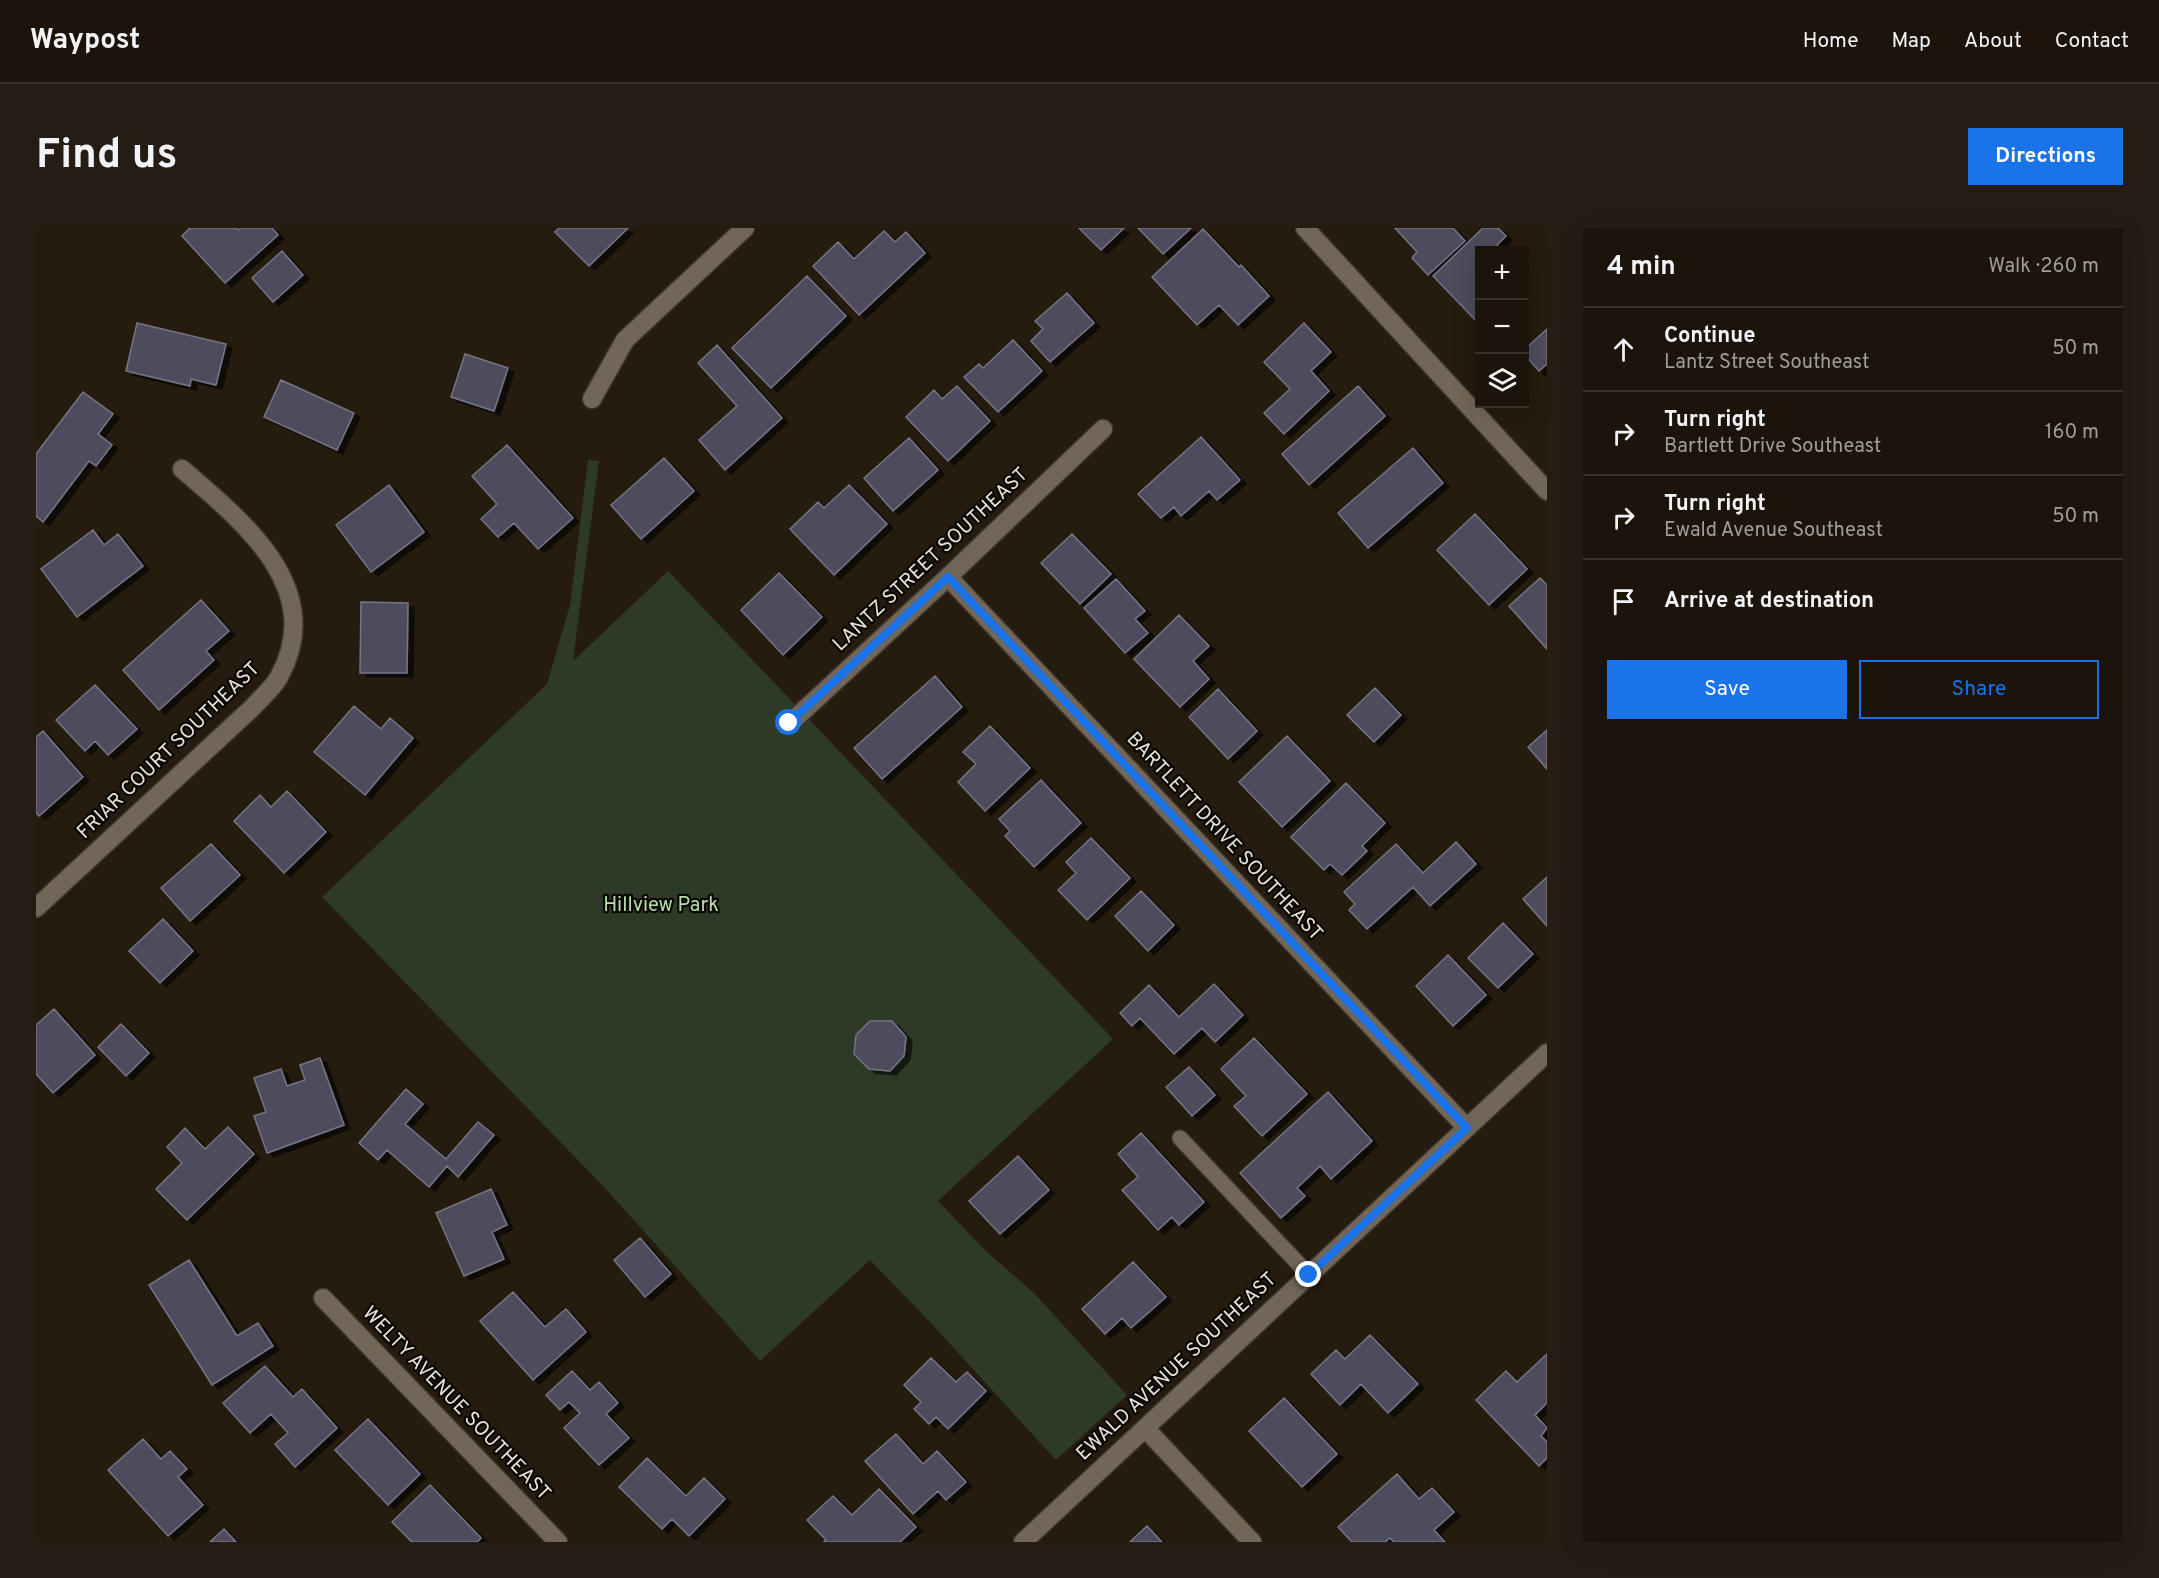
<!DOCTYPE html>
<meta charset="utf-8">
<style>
:root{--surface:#1c140a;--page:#251d13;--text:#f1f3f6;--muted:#a09e9c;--line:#3a332b;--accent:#1a73e8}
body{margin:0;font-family:Overpass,sans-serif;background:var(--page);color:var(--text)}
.controls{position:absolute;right:18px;top:18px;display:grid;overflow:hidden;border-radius:0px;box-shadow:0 6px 24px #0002}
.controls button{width:54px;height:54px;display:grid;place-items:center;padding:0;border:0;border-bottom:2px solid var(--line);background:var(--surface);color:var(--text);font:30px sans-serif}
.stop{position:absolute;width:18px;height:18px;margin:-14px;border:4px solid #1a73e8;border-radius:50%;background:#fff}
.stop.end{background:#1a73e8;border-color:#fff;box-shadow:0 2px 6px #0008}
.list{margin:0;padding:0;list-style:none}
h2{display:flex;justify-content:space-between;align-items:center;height:78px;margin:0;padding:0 24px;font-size:26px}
h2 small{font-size:20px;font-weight:400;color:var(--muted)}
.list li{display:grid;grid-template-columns:39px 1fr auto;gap:18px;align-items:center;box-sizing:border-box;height:84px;padding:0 24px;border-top:2px solid var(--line)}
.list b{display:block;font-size:22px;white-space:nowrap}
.list p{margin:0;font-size:20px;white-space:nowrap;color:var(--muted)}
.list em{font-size:20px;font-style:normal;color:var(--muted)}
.actions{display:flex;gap:12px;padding:18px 24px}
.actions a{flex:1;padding:14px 0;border:2px solid var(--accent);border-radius:0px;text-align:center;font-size:21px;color:var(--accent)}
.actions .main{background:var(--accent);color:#fff}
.icon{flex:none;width:33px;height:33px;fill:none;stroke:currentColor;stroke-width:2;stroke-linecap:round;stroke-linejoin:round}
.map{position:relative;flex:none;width:1511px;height:1314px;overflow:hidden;border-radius:0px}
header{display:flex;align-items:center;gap:36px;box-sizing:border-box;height:84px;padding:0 30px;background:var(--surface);border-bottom:2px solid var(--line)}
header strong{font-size:28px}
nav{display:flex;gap:33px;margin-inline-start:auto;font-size:21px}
.intro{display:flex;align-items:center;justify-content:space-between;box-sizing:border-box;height:144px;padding:0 36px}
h1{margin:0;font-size:42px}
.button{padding:15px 27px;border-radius:0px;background:var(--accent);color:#fff;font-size:21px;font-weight:700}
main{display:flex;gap:36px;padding:0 36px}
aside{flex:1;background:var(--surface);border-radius:0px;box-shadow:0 6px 24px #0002}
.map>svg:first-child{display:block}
.green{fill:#2d3a28}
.building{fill:#4d4b5c;stroke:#767486;stroke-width:1.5;filter:url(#shadow)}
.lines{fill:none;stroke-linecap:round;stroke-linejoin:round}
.lane-casing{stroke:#3e3630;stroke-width:18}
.street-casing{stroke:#3e3630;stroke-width:21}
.lane{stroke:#716657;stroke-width:15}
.street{stroke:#716657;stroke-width:18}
.route{stroke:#1a73e8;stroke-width:8}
.labels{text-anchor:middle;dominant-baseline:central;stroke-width:4.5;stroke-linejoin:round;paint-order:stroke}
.street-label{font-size:20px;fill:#e8e2d9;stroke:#0a0703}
.park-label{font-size:20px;fill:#b7e0a8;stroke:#0a0703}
</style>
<header>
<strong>Waypost</strong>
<nav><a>Home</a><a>Map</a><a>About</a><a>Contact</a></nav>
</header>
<div class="intro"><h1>Find us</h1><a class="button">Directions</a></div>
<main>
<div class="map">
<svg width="1511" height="1314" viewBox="0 0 1511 1314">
<defs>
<filter id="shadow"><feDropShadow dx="6" dy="4" stdDeviation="0" flood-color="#0009"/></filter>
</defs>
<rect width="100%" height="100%" fill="#251b0e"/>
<path class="green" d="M 552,232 L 563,233 L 537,433 L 632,343 L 1077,811 L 902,973 L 949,1022 L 999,1066 L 1091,1167 L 1020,1232 L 893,1093 L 834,1032 L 724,1133 L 569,960 L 286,669 L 511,456 L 534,377 Z"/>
<path class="building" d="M 154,0 L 201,0 L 203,2 L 206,0 L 236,0 L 242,7 L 189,55 L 146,8 Z
M 523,0 L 592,0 L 553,38 L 519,4 Z
M 1043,0 L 1088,0 L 1065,22 Z
M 1102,0 L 1155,0 L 1127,26 Z
M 1359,0 L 1417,0 L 1429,13 L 1392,47 L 1376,30 L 1381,24 Z
M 1447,0 L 1462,0 L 1470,8 L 1461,17 L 1465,22 L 1444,22 L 1444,97 L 1397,48 Z
M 1167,1 L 1203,39 L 1205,37 L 1233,68 L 1202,97 L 1183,77 L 1161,97 L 1116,49 Z
M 848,3 L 859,14 L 870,4 L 889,25 L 823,87 L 777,38 L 802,14 L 818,31 Z
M 246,23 L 267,47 L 237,74 L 216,50 Z
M 771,48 L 810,88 L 735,160 L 696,120 Z
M 1031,65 L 1058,95 L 1014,134 L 995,113 L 1007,101 L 999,93 Z
M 101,95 L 190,116 L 180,157 L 155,151 L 154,158 L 90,143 Z
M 1268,95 L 1295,124 L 1275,143 L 1293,163 L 1248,206 L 1228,185 L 1254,161 L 1228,134 Z
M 1511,101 L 1511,136 L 1503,143 L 1488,126 L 1488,122 Z
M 977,112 L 1006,143 L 962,184 L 928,149 L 943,136 L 947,140 Z
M 681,117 L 746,190 L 689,242 L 663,212 L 701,178 L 662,135 Z
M 429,126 L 472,140 L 458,183 L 415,169 Z
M 245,152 L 318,185 L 301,222 L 228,189 Z
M 921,158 L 954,193 L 912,233 L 870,189 L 898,162 L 906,171 Z
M 1322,158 L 1349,188 L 1273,257 L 1246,226 Z
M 47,164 L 77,186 L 62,206 L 76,217 L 60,238 L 53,233 L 7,294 L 0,288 L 0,226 Z
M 1165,209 L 1204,252 L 1181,272 L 1173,263 L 1145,288 L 1138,279 L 1125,290 L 1102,266 Z
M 873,210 L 902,242 L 857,283 L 828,250 Z
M 471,217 L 537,290 L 502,321 L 478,295 L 462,309 L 445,291 L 461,276 L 436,248 Z
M 1377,220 L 1407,255 L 1332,320 L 1302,285 Z
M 628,230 L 658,263 L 605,311 L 575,277 Z
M 353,257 L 388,304 L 335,344 L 300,297 Z
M 813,257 L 851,296 L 798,347 L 754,301 L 782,274 L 788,280 Z
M 1439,286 L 1491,341 L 1453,377 L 1401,322 Z
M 57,302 L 68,317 L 82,306 L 107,338 L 41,389 L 5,341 Z
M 1036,306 L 1075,346 L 1044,376 L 1005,335 Z
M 743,345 L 786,389 L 747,427 L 705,382 Z
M 1504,350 L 1511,357 L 1511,421 L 1473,378 Z
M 1080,351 L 1109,383 L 1099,391 L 1112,405 L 1089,425 L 1048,380 Z
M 165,372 L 193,403 L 170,423 L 178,432 L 123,482 L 87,442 Z
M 325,374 L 372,375 L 371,445 L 324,445 Z
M 1143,387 L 1173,418 L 1157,433 L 1173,451 L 1144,479 L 1098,431 Z
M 899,448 L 926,479 L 846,551 L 818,520 Z
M 59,457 L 101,501 L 72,527 L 59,513 L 49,523 L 20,492 Z
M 1339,460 L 1365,487 L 1338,514 L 1311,487 Z
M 1182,461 L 1221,503 L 1192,531 L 1153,489 Z
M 318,478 L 345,501 L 354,490 L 377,510 L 329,567 L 278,524 Z
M 954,498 L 994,540 L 949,583 L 922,554 L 940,536 L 927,524 Z
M 1511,502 L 1511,541 L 1492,519 Z
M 7,503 L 47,549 L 3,588 L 0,585 L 0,509 Z
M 1251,508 L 1294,553 L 1246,599 L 1203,554 Z
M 1005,552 L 1045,595 L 998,639 L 969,608 L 974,603 L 963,591 Z
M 1310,555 L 1349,595 L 1326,618 L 1331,623 L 1306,647 L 1294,636 L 1288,642 L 1255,609 Z
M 251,563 L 290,604 L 248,645 L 198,593 L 224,567 L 235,579 Z
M 1055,610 L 1094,650 L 1051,692 L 1022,662 L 1040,645 L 1030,634 Z
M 1420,614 L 1440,636 L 1394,678 L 1377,659 L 1331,701 L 1313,682 L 1319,676 L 1308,664 L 1360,616 L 1387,645 Z
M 175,616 L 204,647 L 154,693 L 125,660 Z
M 1511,649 L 1511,698 L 1487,671 Z
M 1105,663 L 1138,697 L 1112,723 L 1079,688 Z
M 127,691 L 157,723 L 124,755 L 93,723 Z
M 1467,695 L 1497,726 L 1462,760 L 1432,730 Z
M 1412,727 L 1450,767 L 1417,798 L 1380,758 Z
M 1178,756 L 1207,787 L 1179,814 L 1166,800 L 1138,826 L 1104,790 L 1096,798 L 1084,785 L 1113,757 L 1143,789 Z
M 18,781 L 59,827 L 17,865 L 0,846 L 0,797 Z
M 834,793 L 856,793 L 870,809 L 868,828 L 854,843 L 833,841 L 818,826 L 820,807 Z
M 85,796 L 113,825 L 90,848 L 62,819 Z
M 1218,810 L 1271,866 L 1226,908 L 1198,878 L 1210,868 L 1185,841 Z
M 284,830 L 308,897 L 231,925 L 218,888 L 230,884 L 218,850 L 245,841 L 251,858 L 269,852 L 264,837 Z
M 1153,839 L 1179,867 L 1156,888 L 1130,859 Z
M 370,861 L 387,876 L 369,896 L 410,931 L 442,894 L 458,907 L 422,949 L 411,938 L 393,959 L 351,922 L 342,932 L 323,915 Z
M 1292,864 L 1336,913 L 1295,951 L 1284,938 L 1261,960 L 1269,968 L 1245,990 L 1204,945 Z
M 192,899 L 218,926 L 151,992 L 120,961 L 146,935 L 131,919 L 149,900 L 169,921 Z
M 1105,905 L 1168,974 L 1143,997 L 1136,989 L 1122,1002 L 1086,962 L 1102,949 L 1082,926 Z
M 982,928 L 1013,962 L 964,1006 L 933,973 Z
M 455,961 L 471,997 L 456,1004 L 468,1031 L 428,1048 L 400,985 Z
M 604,1010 L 635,1046 L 609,1069 L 578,1032 Z
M 153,1032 L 201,1108 L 222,1095 L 237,1118 L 176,1157 L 113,1057 Z
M 1097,1034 L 1130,1069 L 1095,1100 L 1086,1090 L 1069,1106 L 1046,1081 Z
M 477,1064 L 509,1099 L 530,1081 L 550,1104 L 497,1152 L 444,1093 Z
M 1334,1107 L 1382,1156 L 1352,1185 L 1325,1156 L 1304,1177 L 1275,1146 L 1300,1122 L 1309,1131 Z
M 1511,1126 L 1511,1175 L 1499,1187 L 1511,1200 L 1505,1208 L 1511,1214 L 1511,1230 L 1503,1238 L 1440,1172 L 1470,1143 L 1481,1154 Z
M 895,1130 L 920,1154 L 931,1144 L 950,1163 L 912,1201 L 900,1189 L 893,1196 L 878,1181 L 885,1174 L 868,1157 Z
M 229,1138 L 257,1169 L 266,1161 L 301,1200 L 259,1239 L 239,1216 L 252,1205 L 235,1186 L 214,1205 L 187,1175 Z
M 536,1143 L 554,1162 L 563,1154 L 582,1175 L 570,1186 L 593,1210 L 563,1237 L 528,1200 L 544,1185 L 533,1174 L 524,1182 L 510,1167 Z
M 1248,1170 L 1301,1226 L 1266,1259 L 1213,1203 Z
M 332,1191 L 384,1246 L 352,1277 L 299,1222 Z
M 860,1206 L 887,1236 L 901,1223 L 930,1254 L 910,1272 L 902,1263 L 877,1286 L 829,1233 Z
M 107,1211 L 125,1231 L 134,1223 L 151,1241 L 142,1249 L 167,1277 L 132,1308 L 72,1242 Z
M 611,1230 L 650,1268 L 668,1250 L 689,1271 L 653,1308 L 636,1291 L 626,1301 L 583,1259 Z
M 1361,1246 L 1383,1271 L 1396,1260 L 1418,1284 L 1398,1302 L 1409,1314 L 1358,1314 L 1354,1310 L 1349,1314 L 1316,1314 L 1302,1299 Z
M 394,1257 L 445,1310 L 441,1314 L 376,1314 L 356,1294 Z
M 843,1261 L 880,1299 L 864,1314 L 788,1314 L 790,1312 L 771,1292 L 797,1268 L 816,1287 Z
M 1111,1298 L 1126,1314 L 1094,1314 Z
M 188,1301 L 200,1314 L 174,1314 Z"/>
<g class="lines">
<g class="lane-casing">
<path id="lane" d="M 1144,910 L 1273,1047"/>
</g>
<g class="street-casing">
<path id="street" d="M 1269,0 L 1511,263
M 556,171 L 589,112 L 709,0
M 912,349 L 1431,900
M 753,496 L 912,349 L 1067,201
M 0,680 L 216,480 C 225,470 237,460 243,449 C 292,360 206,293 146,241
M 287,1070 L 522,1314
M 1109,1200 L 1216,1314
M 987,1314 L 1511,825"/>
</g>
<use href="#lane" class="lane"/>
<use href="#street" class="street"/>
</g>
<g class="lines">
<path class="route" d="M 753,495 L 912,349 L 1431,900 L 1273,1047"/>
</g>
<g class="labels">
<g class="street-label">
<text transform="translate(895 332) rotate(-43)">LANTZ STREET SOUTHEAST</text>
<text transform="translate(133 523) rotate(-44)">FRIAR COURT SOUTHEAST</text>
<text transform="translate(1188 609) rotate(47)">BARTLETT DRIVE SOUTHEAST</text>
<text transform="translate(1141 1139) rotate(-43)">EWALD AVENUE SOUTHEAST</text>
<text transform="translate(420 1176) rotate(46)">WELTY AVENUE SOUTHEAST</text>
</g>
<g class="park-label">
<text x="625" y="678">Hillview Park</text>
</g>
</g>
</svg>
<div class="controls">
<button>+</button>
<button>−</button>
<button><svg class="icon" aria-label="layers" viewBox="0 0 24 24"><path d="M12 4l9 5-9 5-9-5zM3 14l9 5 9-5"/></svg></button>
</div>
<div class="stop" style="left:753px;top:495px"></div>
<div class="stop end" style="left:1273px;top:1047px"></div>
</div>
<aside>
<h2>4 min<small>Walk · 260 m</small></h2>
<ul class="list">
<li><svg class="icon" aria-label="ahead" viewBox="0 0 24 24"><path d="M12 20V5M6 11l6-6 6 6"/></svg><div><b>Continue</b><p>Lantz Street Southeast</p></div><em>50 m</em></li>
<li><svg class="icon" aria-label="right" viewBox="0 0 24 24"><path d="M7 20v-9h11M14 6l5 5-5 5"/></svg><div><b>Turn right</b><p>Bartlett Drive Southeast</p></div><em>160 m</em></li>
<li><svg class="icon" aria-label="right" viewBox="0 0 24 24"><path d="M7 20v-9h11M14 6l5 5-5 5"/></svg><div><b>Turn right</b><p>Ewald Avenue Southeast</p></div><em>50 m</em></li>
<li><svg class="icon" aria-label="arrive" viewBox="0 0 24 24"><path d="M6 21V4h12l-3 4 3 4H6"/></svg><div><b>Arrive at destination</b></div></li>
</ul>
<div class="actions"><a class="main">Save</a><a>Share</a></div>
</aside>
</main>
